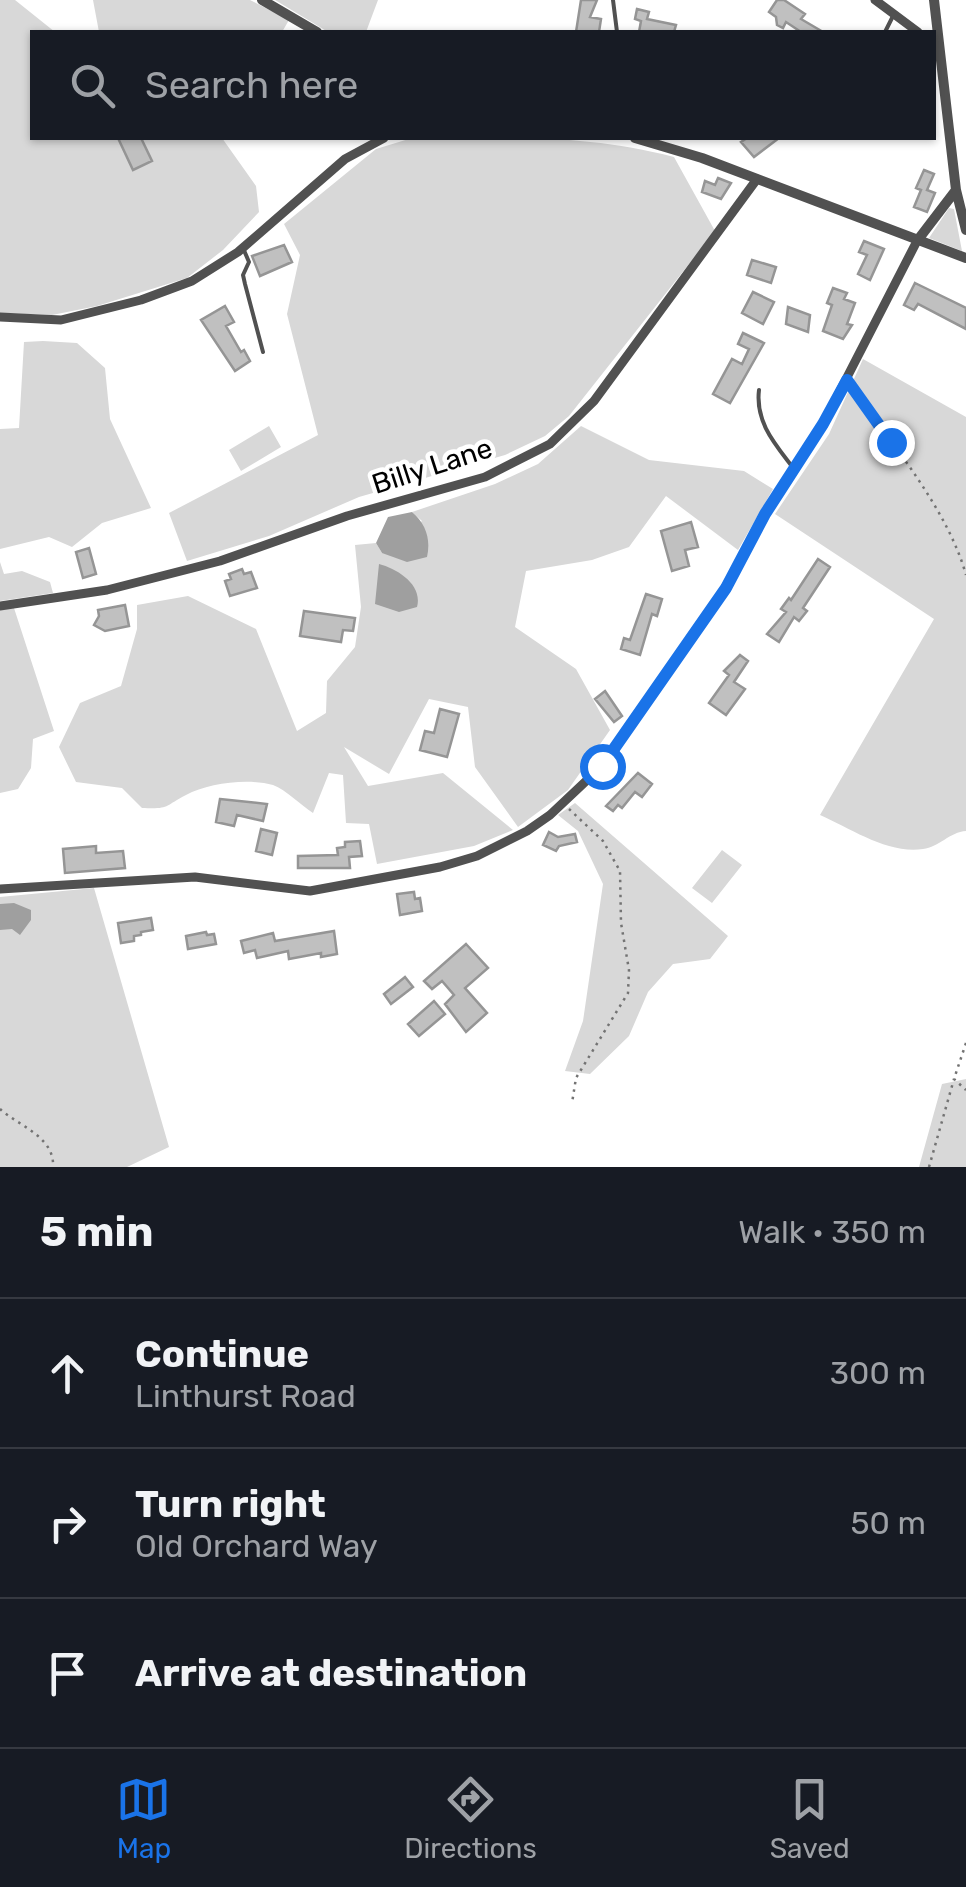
<!DOCTYPE html>
<meta charset="utf-8">
<style>
:root{--surface:#171b24;--page:#242831;--text:#f1f3f6;--muted:#9ea1a6;--line:#363941;--accent:#1a73e8}
body{margin:0;font-family:Rubik,sans-serif;background:var(--page);color:var(--text)}
.stop{position:absolute;width:30px;height:30px;margin:-22px;border:8px solid #1a73e8;border-radius:50%;background:#fff}
.stop.end{background:#1a73e8;border-color:#fff;box-shadow:0 2px 10px #0008}
.list{margin:0;padding:0;list-style:none}
h2{display:flex;justify-content:space-between;align-items:center;height:130px;margin:0;padding:0 40px;font-size:42px}
h2 small{font-size:32px;font-weight:400;color:var(--muted)}
.list li{display:grid;grid-template-columns:65px 1fr auto;gap:30px;align-items:center;box-sizing:border-box;height:150px;padding:0 40px;border-top:2px solid var(--line)}
.list b{display:block;font-size:38px;white-space:nowrap}
.list p{margin:0;font-size:32px;white-space:nowrap;color:var(--muted)}
.list em{font-size:32px;font-style:normal;color:var(--muted)}
.icon{flex:none;width:55px;height:55px;fill:none;stroke:currentColor;stroke-width:2;stroke-linecap:round;stroke-linejoin:round}
.map{position:relative;flex:none;width:966px;height:1167px;overflow:hidden}
.search{position:absolute;background:var(--surface);box-shadow:0 2px 8px #0004;left:30px;right:30px;top:30px;height:110px;display:flex;align-items:center;gap:25px;box-sizing:border-box;padding:0 35px;border-radius:0px;color:var(--muted);font-size:38px}
.sheet{height:580px;background:var(--surface)}
nav{display:flex;justify-content:space-around;align-items:center;box-sizing:border-box;height:140px;border-top:2px solid var(--line);background:var(--surface);font-size:28px;color:var(--muted)}
nav a{display:grid;justify-items:center;gap:5px}
nav .on{color:var(--accent)}
.map>svg:first-child{display:block}
.green{fill:#d8d8d8}
.water{fill:#9f9f9f}
.building{fill:#c0c0c0;stroke:#959595;stroke-width:2.5}
.lines{fill:none;stroke-linecap:round;stroke-linejoin:round}
.path{stroke:#737373;stroke-width:2.5;stroke-dasharray:2.5 5;stroke-linecap:butt}
.service{stroke:#515151;stroke-width:4}
.minor{stroke:#515151;stroke-width:9}
.tertiary{stroke:#515151;stroke-width:10}
.route{stroke:#1a73e8;stroke-width:12}
.labels{text-anchor:middle;dominant-baseline:central;stroke-width:9;stroke-linejoin:round;paint-order:stroke}
.street-label{font-size:28px;fill:#000;stroke:#fff}
</style>
<div class="map">
<svg width="966" height="1167" viewBox="0 0 966 1167">
<rect width="100%" height="100%" fill="#fff"/>
<path class="green" d="M 0,0 L 15,0 L 55,32 L 32,32 L 32,138 L 222,138 L 256,186 L 259,212 L 223,250 L 187,278 L 97,306 L 52,315 L 0,313 Z
M 93,0 L 250,0 L 289,20 L 282,32 L 99,32 Z
M 275,0 L 378,0 L 366,32 L 328,32 Z
M 412,138 C 503,138 585,133 674,157 L 715,231 L 569,416 L 545,436 L 505,455 L 359,497 L 269,536 L 187,561 L 169,513 L 318,435 L 287,314 L 300,255 L 284,224 L 376,149 Z
M 949,208 L 954,209 L 962,251 L 929,238 Z
M 43,341 L 77,343 L 105,368 L 110,419 L 151,508 L 102,523 L 72,547 L 49,537 L 0,549 L 0,429 L 19,428 L 24,342 Z
M 863,359 L 966,417 L 966,831 C 950,832 939,847 923,849 C 887,854 852,829 820,815 L 934,619 L 775,514 L 829,434 Z
M 269,426 L 281,447 L 241,471 L 229,450 Z
M 581,426 L 649,460 L 744,471 L 773,489 L 738,550 L 666,496 L 629,547 L 592,560 L 526,571 L 515,627 L 576,669 L 610,730 L 568,790 L 518,827 L 475,767 L 468,707 L 429,699 L 389,774 L 344,747 L 368,786 L 443,773 L 513,830 L 474,846 L 377,864 L 369,824 L 346,823 L 343,775 L 329,773 L 313,813 C 301,805 286,790 273,785 C 248,778 208,783 186,795 C 163,807 170,809 142,808 L 122,788 L 76,782 L 59,747 L 80,703 L 121,686 L 137,629 L 137,605 L 188,596 L 256,629 L 297,731 L 326,713 L 327,681 L 355,647 L 361,607 L 355,545 L 376,543 L 382,553 L 422,521 L 412,512 L 495,484 L 538,464 Z
M 0,562 L 4,574 L 22,571 L 50,582 L 53,593 L 0,601 Z
M 14,608 L 54,731 L 33,739 L 31,768 L 18,789 L 0,793 L 0,610 Z
M 575,803 L 728,936 L 710,959 L 673,964 L 648,992 L 629,1036 L 590,1074 L 565,1071 L 583,1021 L 603,884 L 578,831 L 558,815 Z
M 722,850 L 742,865 L 712,903 L 692,888 Z
M 94,888 L 169,1147 L 127,1167 L 0,1167 L 0,897 Z
M 966,1079 L 966,1167 L 919,1167 L 942,1084 Z"/>
<path class="water" d="M 412,512 C 426,524 431,539 427,557 L 407,562 L 382,553 L 376,543 L 388,517 Z
M 379,564 C 398,569 423,585 417,607 L 399,612 L 375,604 Z
M 14,903 L 31,910 L 31,920 L 20,935 L 12,929 L 0,930 L 0,904 Z"/>
<path class="building" d="M 581,0 L 597,0 L 590,17 L 601,19 L 599,32 L 576,32 Z
M 777,0 L 784,0 L 805,14 L 801,19 L 823,32 L 801,32 L 786,22 L 783,28 L 777,25 L 776,17 L 769,12 Z
M 637,9 L 649,12 L 647,19 L 676,25 L 674,32 L 639,32 L 641,21 L 635,19 Z
M 118,138 L 141,138 L 152,161 L 133,170 Z
M 747,138 L 779,138 L 754,157 L 741,142 Z
M 924,170 L 934,174 L 927,190 L 935,193 L 927,212 L 914,207 L 921,190 L 916,188 Z
M 718,178 L 731,183 L 721,199 L 702,192 L 705,181 L 715,185 Z
M 864,241 L 884,249 L 870,280 L 858,274 L 867,255 L 859,252 Z
M 284,245 L 292,262 L 260,276 L 252,256 Z
M 752,260 L 776,267 L 771,283 L 747,275 Z
M 915,283 L 966,308 L 966,329 L 918,304 L 914,310 L 904,305 Z
M 833,288 L 847,293 L 844,299 L 855,303 L 847,324 L 852,325 L 843,339 L 823,331 L 832,305 L 827,303 Z
M 753,292 L 774,302 L 763,324 L 742,313 Z
M 225,306 L 234,322 L 226,326 L 241,352 L 244,350 L 250,361 L 235,371 L 201,320 Z
M 788,307 L 810,315 L 808,332 L 786,324 Z
M 743,333 L 764,343 L 730,403 L 713,394 L 732,359 L 742,364 L 749,349 L 738,344 Z
M 691,522 L 698,547 L 685,550 L 689,566 L 672,571 L 661,531 Z
M 89,548 L 96,574 L 83,578 L 76,552 Z
M 818,559 L 830,567 L 803,608 L 807,611 L 799,621 L 794,617 L 779,642 L 767,634 L 786,612 L 781,609 L 789,598 L 791,600 Z
M 242,569 L 244,574 L 251,572 L 257,588 L 230,596 L 225,581 L 231,579 L 229,574 Z
M 646,594 L 662,599 L 657,616 L 652,614 L 640,655 L 621,649 L 624,638 L 630,640 Z
M 125,605 L 129,626 L 105,631 L 94,625 L 99,616 L 98,610 Z
M 304,611 L 355,618 L 353,631 L 343,630 L 341,642 L 300,636 Z
M 740,655 L 748,661 L 734,682 L 745,689 L 726,715 L 709,703 L 729,675 L 724,671 Z
M 605,691 L 622,716 L 614,722 L 595,699 Z
M 440,709 L 459,714 L 447,757 L 420,750 L 425,731 L 434,733 Z
M 638,773 L 652,784 L 642,797 L 635,792 L 622,808 L 618,805 L 613,811 L 606,806 Z
M 220,799 L 267,804 L 263,821 L 237,815 L 234,826 L 216,822 Z
M 261,829 L 277,833 L 272,855 L 256,851 Z
M 549,832 L 558,837 L 575,834 L 577,842 L 559,846 L 556,851 L 543,845 Z
M 360,841 L 362,856 L 349,857 L 350,868 L 298,868 L 298,856 L 338,855 L 337,848 L 345,847 L 345,842 Z
M 96,846 L 96,853 L 123,851 L 125,868 L 65,873 L 63,849 Z
M 414,892 L 415,899 L 420,898 L 422,911 L 400,915 L 397,894 Z
M 151,918 L 153,930 L 141,932 L 141,935 L 134,936 L 134,941 L 121,943 L 118,923 Z
M 334,931 L 337,954 L 321,957 L 321,953 L 289,959 L 288,951 L 257,958 L 255,950 L 244,953 L 241,941 L 273,933 L 275,941 Z
M 206,932 L 207,935 L 214,934 L 216,944 L 188,949 L 186,936 Z
M 466,944 L 488,968 L 465,988 L 487,1013 L 466,1032 L 445,1004 L 454,995 L 442,981 L 432,989 L 424,981 Z
M 405,977 L 413,987 L 391,1004 L 384,994 Z
M 434,1001 L 445,1014 L 419,1036 L 408,1024 Z"/>
<g class="lines">
<path class="path" d="M 853,389 C 892,444 948,510 966,575
M 569,809 L 603,841 L 620,871 L 621,923 L 629,970 L 628,993 L 576,1078 L 572,1103
M 966,1043 L 954,1079 L 966,1090
M 0,1109 C 19,1126 55,1137 53,1167
M 929,1167 L 954,1079"/>
<path class="service" d="M 613,0 L 617,32
M 885,32 L 894,14
M 243,248 L 249,262 L 243,275 L 245,284 L 263,352
M 759,390 C 755,423 776,445 794,469"/>
<path class="minor" d="M 875,0 L 918,32
M 0,317 L 61,320 L 141,300 L 192,281 L 238,252 L 345,159 L 384,138
M 0,606 L 107,590 L 220,561 L 347,516 L 485,477 L 550,444 L 594,401 L 757,179
M 0,889 L 195,877 L 310,891 L 440,867 L 477,856 L 527,831 L 550,815 L 602,766 L 726,588 L 765,515 L 823,424 L 917,241"/>
<path class="tertiary" d="M 262,0 L 317,32
M 934,0 L 956,190 L 966,230
M 635,138 L 702,158 L 966,258
M 917,241 L 956,190"/>
</g>
<g class="lines">
<path class="route" d="M 602,766 L 726,588 L 765,514 L 823,424 L 847,380 L 891,442"/>
</g>
<g class="labels">
<g class="street-label">
<text transform="translate(432 466) rotate(-18)">Billy Lane</text>
</g>
</g>
</svg>
<div class="stop" style="left:602px;top:766px"></div>
<div class="stop end" style="left:891px;top:442px"></div>
<div class="search"><svg class="icon" aria-label="search" viewBox="0 0 24 24"><circle cx="10" cy="10" r="6"/><path d="M15 15l6 6"/></svg>Search here</div>
</div>
<section class="sheet">
<h2>5 min<small>Walk · 350 m</small></h2>
<ul class="list">
<li><svg class="icon" aria-label="ahead" viewBox="0 0 24 24"><path d="M12 20V5M6 11l6-6 6 6"/></svg><div><b>Continue</b><p>Linthurst Road</p></div><em>300 m</em></li>
<li><svg class="icon" aria-label="right" viewBox="0 0 24 24"><path d="M7 20v-9h11M14 6l5 5-5 5"/></svg><div><b>Turn right</b><p>Old Orchard Way</p></div><em>50 m</em></li>
<li><svg class="icon" aria-label="arrive" viewBox="0 0 24 24"><path d="M6 21V4h12l-3 4 3 4H6"/></svg><div><b>Arrive at destination</b></div></li>
</ul>
</section>
<nav>
<a class="on"><svg class="icon" aria-label="map" viewBox="0 0 24 24"><path d="M3 6l6-2 6 2 6-2v14l-6 2-6-2-6 2zM9 4v14M15 6v14"/></svg>Map</a>
<a><svg class="icon" aria-label="directions" viewBox="0 0 24 24"><path d="M12 3l9 9-9 9-9-9zM9 14v-3h6M13 9l2 2-2 2"/></svg>Directions</a>
<a><svg class="icon" aria-label="saved" viewBox="0 0 24 24"><path d="M7 4h10v16l-5-4-5 4z"/></svg>Saved</a>
</nav>
